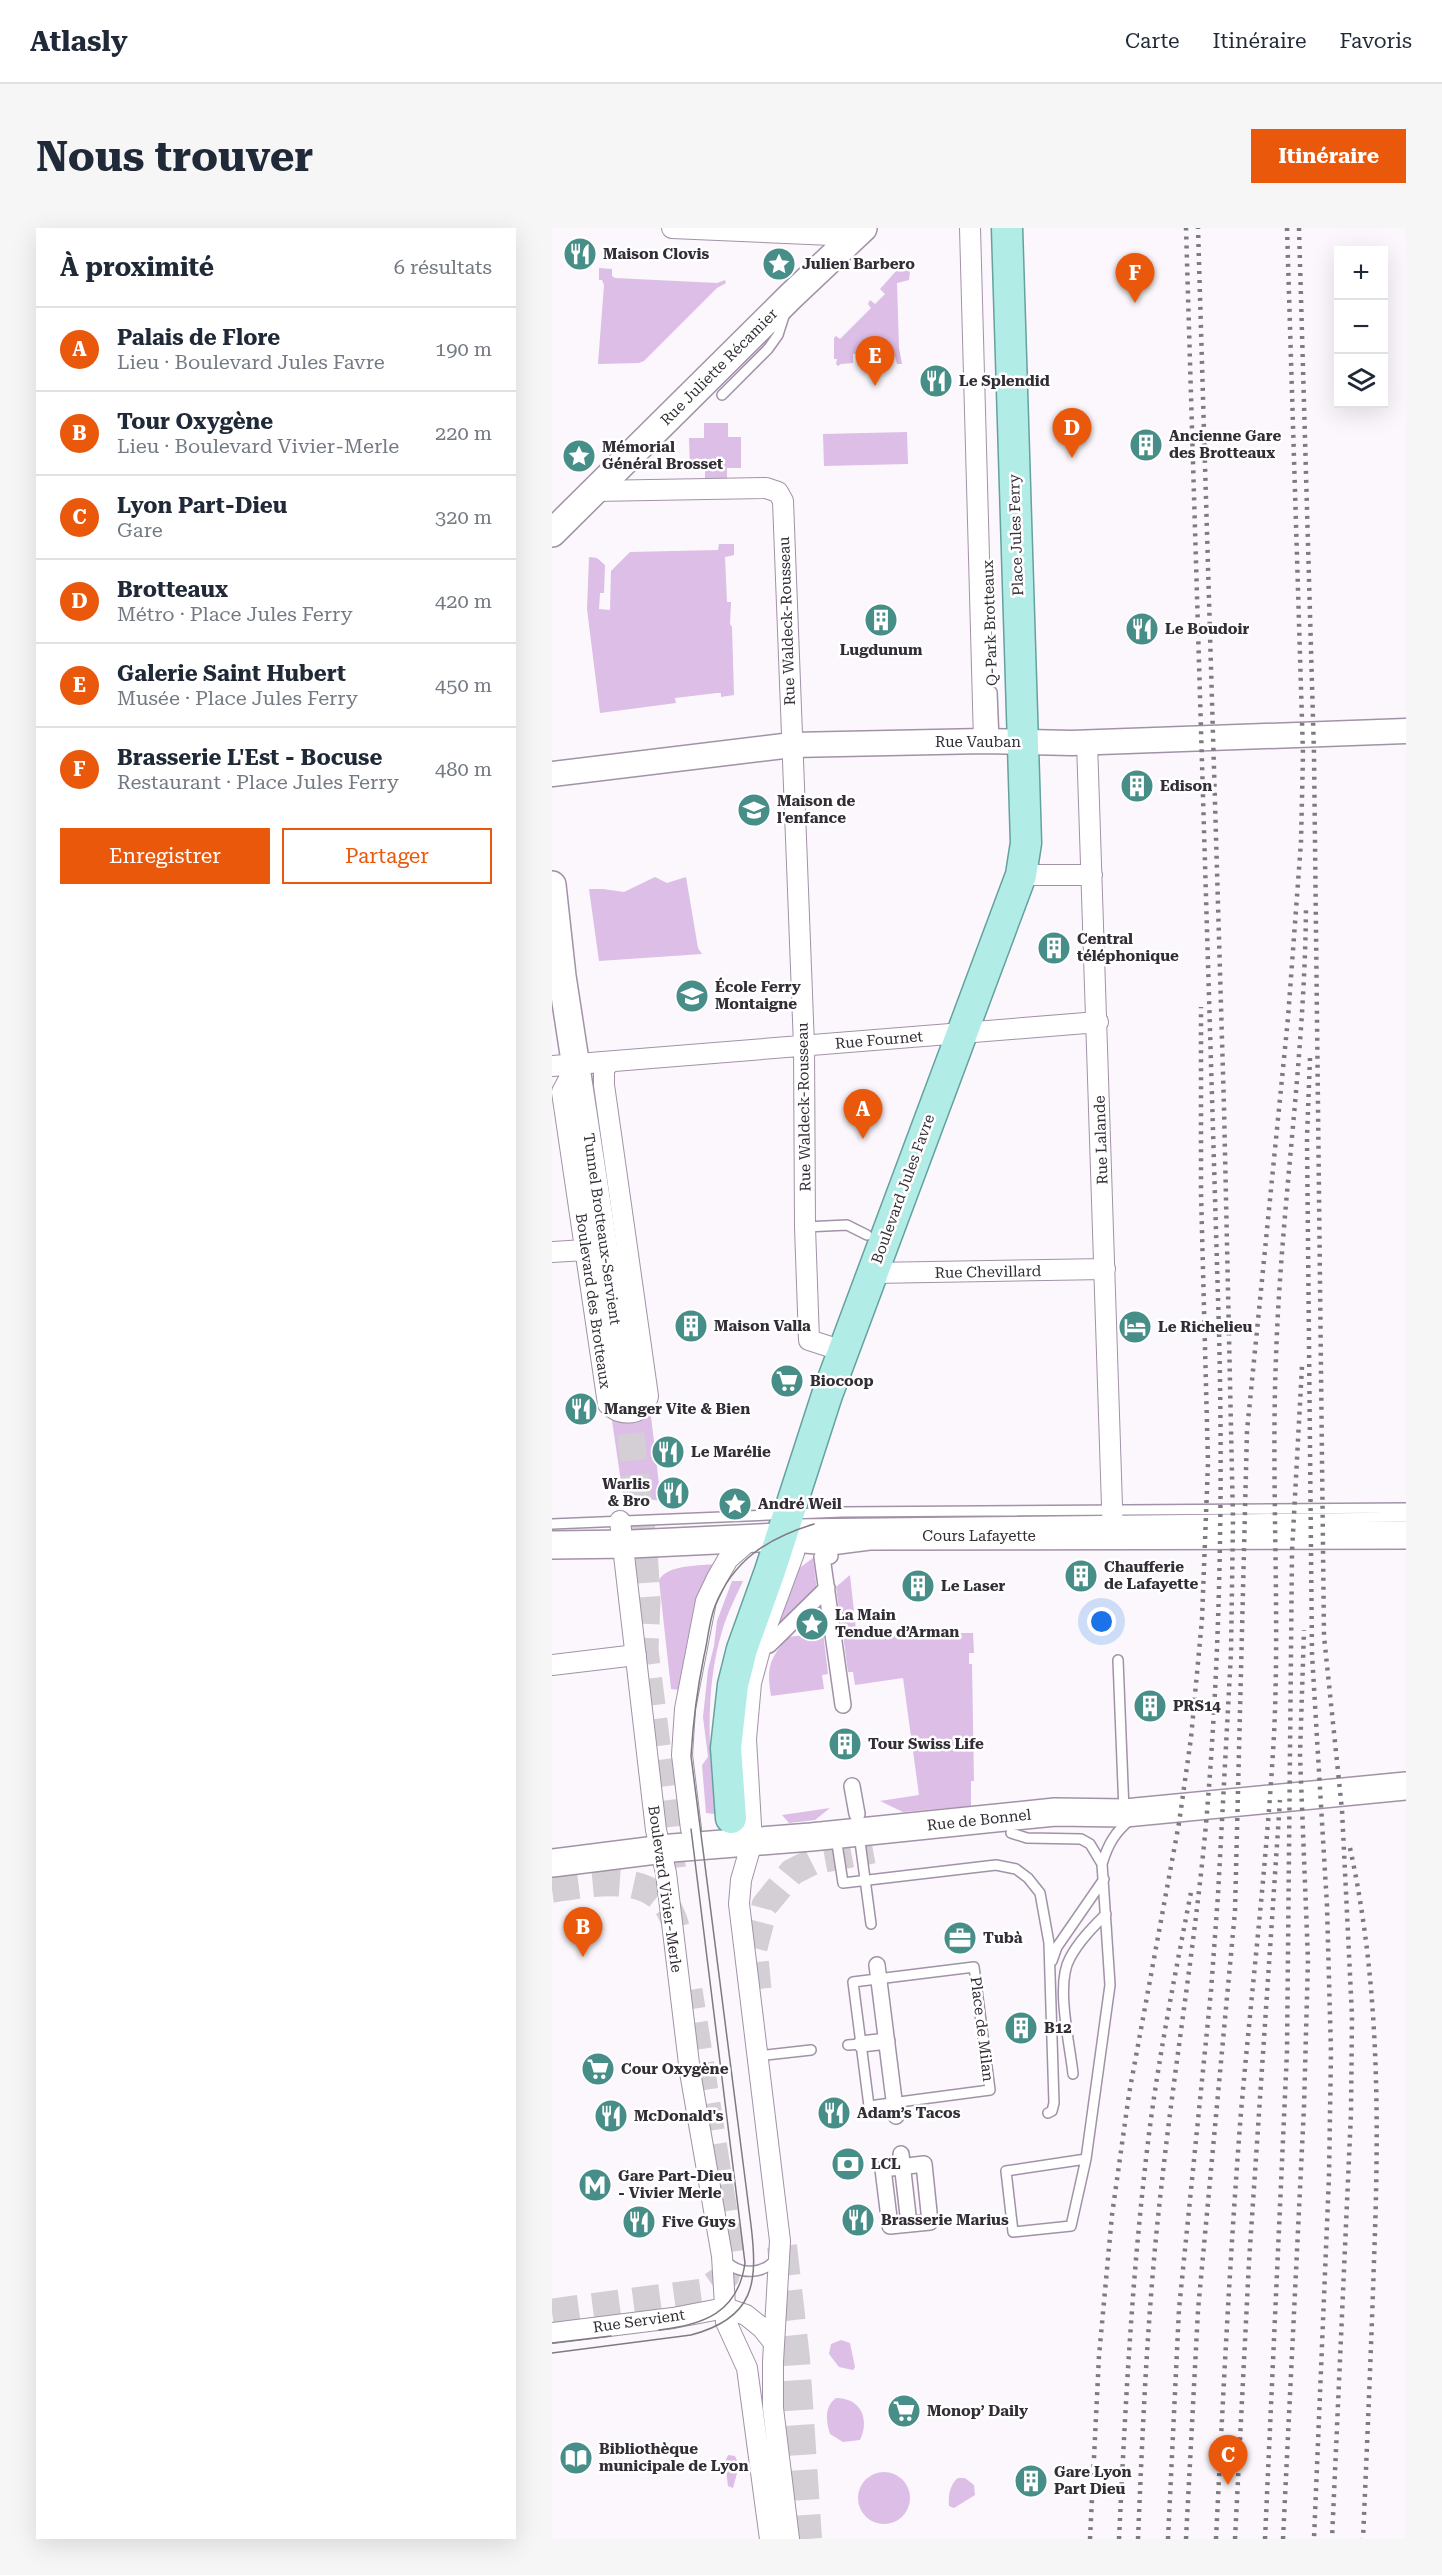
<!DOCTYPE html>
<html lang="fr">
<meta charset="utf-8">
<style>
:root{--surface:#fff;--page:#f6f6f7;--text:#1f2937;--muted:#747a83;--line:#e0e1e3;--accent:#ea580c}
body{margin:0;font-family:"Roboto Serif",serif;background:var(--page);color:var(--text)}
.controls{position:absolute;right:18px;top:18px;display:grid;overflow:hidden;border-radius:0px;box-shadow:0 6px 24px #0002}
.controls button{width:54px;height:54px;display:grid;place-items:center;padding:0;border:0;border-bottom:2px solid var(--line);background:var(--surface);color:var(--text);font:30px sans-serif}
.you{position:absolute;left:550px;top:1394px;width:21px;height:21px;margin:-15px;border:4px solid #fff;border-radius:50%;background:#1a73e8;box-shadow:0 0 0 9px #1a73e833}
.badge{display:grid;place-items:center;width:39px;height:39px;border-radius:50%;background:var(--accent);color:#fff;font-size:20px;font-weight:700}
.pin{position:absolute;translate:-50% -50px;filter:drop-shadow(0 2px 3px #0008)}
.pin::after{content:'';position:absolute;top:32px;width:21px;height:18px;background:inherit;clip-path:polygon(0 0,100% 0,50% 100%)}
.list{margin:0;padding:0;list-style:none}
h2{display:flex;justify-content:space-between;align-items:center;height:78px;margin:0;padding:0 24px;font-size:26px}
h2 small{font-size:20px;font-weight:400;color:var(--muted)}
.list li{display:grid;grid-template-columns:39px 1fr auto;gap:18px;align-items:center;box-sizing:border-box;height:84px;padding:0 24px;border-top:2px solid var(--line)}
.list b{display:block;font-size:22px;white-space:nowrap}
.list p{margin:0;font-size:20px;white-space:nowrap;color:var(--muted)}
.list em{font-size:20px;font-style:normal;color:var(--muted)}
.actions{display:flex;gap:12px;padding:18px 24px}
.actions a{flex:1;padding:14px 0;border:2px solid var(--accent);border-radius:0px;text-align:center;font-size:21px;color:var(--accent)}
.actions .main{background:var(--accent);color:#fff}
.icon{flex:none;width:33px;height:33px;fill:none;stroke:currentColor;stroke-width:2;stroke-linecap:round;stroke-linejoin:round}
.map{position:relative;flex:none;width:854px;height:2311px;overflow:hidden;border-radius:0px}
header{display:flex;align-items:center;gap:36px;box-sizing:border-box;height:84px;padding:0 30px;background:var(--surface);border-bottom:2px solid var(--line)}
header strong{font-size:28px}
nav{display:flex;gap:33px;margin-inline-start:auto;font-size:21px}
.intro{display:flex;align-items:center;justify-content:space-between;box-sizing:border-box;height:144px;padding:0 36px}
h1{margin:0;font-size:42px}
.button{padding:15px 27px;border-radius:0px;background:var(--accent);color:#fff;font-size:21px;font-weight:700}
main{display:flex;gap:36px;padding:0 36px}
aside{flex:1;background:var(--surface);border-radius:0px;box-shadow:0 6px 24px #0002}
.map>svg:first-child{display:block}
.green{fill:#dcbee6}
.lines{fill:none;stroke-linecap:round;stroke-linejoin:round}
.secondary-tunnel{stroke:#d3cfd4;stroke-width:27;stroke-dasharray:27 14;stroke-linecap:butt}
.primary-tunnel{stroke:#d3cfd4;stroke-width:30;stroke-dasharray:30 15;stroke-linecap:butt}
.service-casing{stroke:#a292a7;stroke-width:12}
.pedestrian-casing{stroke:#a292a7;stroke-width:18}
.minor-casing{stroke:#a292a7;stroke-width:22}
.tertiary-casing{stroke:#a292a7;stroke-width:27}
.secondary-casing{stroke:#a292a7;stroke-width:30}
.primary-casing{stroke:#64a19f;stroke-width:33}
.service{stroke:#fff;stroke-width:9}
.pedestrian{stroke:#fff;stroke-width:15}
.minor{stroke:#fff;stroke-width:20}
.tertiary{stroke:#fff;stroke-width:24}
.secondary{stroke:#fff;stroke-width:27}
.primary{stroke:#b2ece7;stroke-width:30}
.tram{stroke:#7f7a81;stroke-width:1.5}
.rail{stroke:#7f7a81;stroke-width:4.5;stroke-dasharray:3 6;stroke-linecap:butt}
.labels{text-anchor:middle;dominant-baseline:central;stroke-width:5;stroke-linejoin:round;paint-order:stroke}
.poi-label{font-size:15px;font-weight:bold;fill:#332d36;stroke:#fff;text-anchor:start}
.street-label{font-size:15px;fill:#332d36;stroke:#fff}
</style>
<header>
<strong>Atlasly</strong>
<nav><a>Carte</a><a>Itinéraire</a><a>Favoris</a></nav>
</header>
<div class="intro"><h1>Nous trouver</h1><a class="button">Itinéraire</a></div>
<main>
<aside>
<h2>À proximité<small>6 résultats</small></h2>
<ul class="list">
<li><span class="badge">A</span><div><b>Palais de Flore</b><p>Lieu · Boulevard Jules Favre</p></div><em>190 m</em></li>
<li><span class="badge">B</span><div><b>Tour Oxygène</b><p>Lieu · Boulevard Vivier-Merle</p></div><em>220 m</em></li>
<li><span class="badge">C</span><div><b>Lyon Part-Dieu</b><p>Gare</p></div><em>320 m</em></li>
<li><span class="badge">D</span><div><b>Brotteaux</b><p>Métro · Place Jules Ferry</p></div><em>420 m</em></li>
<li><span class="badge">E</span><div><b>Galerie Saint Hubert</b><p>Musée · Place Jules Ferry</p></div><em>450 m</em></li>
<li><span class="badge">F</span><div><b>Brasserie L'Est - Bocuse</b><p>Restaurant · Place Jules Ferry</p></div><em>480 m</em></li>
</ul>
<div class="actions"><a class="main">Enregistrer</a><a>Partager</a></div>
</aside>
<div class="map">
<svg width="854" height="2311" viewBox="0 0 854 2311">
<rect width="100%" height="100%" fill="#fbf7fc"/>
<path class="green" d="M 354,32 L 359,33 L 357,52 L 345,55 L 347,120 L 350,136 L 345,136 L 342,125 L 301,126 L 301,135 L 289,136 L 286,138 L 284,136 L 285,131 L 282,131 L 282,110 L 284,108 L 288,111 L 319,80 L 316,76 L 318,72 L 323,76 L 333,66 L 328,61 Z
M 47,40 L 60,41 L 60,48 L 63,50 L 165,55 L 173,52 L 174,55 L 165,60 L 92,133 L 87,135 L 46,136 L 52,57 L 50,52 L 47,52 Z
M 152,195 L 176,195 L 176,209 L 189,209 L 189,240 L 175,240 L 175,255 L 153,255 L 153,240 L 138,241 L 137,210 L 152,210 Z
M 355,204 L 356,236 L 272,238 L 271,206 Z
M 167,316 L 182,316 L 182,327 L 173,329 L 175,374 L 179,374 L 178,396 L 180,399 L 182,467 L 169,469 L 169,465 L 165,465 L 123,470 L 124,475 L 48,485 L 35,381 L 37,329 L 45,330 L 53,337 L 52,365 L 48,365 L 47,381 L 58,382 L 59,343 L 78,324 L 166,322 Z
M 103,649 L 115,655 L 134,649 L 146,720 L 150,726 L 47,733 L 37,661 L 51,661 L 72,664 Z
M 98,1180 L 109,1273 L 71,1267 L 59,1186 Z
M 261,1330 L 265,1362 L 223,1405 L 246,1341 Z
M 165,1336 C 138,1381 135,1412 128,1462 L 119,1461 L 107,1352 C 116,1336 148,1338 165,1336 Z
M 298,1347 L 304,1402 L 290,1404 L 284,1359 Z
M 180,1353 L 191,1353 C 184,1368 176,1384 171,1400 C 152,1461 157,1523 163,1586 L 154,1585 L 150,1537 L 156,1529 L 151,1489 L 156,1442 L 162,1418 L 165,1393 Z
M 271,1404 L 276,1446 L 270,1447 L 272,1461 L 219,1468 C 214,1439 218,1429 237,1409 Z
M 305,1405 L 421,1405 L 422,1425 L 417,1425 L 417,1436 L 420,1436 L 422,1553 L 419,1553 L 419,1578 L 351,1584 L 328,1573 L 367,1567 L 351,1450 L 303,1457 L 301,1444 L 296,1444 L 291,1407 Z
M 278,1580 L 263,1592 L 237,1595 L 230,1587 Z
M 289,2112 L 298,2115 L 303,2139 L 301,2142 L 287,2139 L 277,2126 L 279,2116 Z
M 284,2170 C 309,2170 318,2191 308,2212 L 291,2214 L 278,2206 C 274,2193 272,2179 284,2170 Z
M 176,2227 L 183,2228 L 187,2238 L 181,2260 L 176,2258 L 173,2234 Z
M306 2270a26 26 0 1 1 52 0a26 26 0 1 1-52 0Z
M 406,2250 L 413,2250 L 422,2257 L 423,2267 L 402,2280 L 397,2278 C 396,2268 398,2256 406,2250 Z"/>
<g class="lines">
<path class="secondary-tunnel" d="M 74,1165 L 92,1321 L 95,1372 L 93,1422 L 121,1644
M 0,1661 C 45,1655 109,1640 124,1699
M 206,1761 L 202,1720 L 213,1677 L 240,1644 L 262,1633 L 321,1622
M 0,2084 L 151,2064 L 174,2048 L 179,2028 L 137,1762"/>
<path class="primary-tunnel" d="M 230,2018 L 243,2131 L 255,2311"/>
<g class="service-casing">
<path id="service" d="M 170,167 L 216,121 L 226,107 L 233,85
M 440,464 L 442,513
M 253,999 L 295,997 L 315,1007
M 0,1296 L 290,1284 L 854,1280
M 239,1296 L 854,1289
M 566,1432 L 572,1583
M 459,1605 L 475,1610 L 529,1611 L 538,1616 L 550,1636 C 556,1616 563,1604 579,1591
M 307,1606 L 319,1696
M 284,1609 L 291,1655 L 444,1637 L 464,1641 L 476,1650 L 488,1665 L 497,1715 L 502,1875 L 500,1883 L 496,1885
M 500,1733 L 505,1719 L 552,1651
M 422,1739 L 438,1862 L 317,1878 L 301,1754 Z
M 296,1817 L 309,1816
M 206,1828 L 259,1822
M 521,1846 C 518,1816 503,1756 518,1730 C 527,1713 541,1699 554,1686
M 534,1931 L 454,1943 L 461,2004 L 519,1998 L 534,1931 L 558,1757 L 550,1636
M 173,2032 C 187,2048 213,2047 225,2029"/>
</g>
<g class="pedestrian-casing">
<path id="pedestrian" d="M 278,1328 L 270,1329 L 291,1477
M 209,1417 L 217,1417 L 275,1360
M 300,1558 L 305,1586
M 325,1737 L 344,1888
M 309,1816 L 335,1813
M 349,1926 L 357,1996
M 372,1936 L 378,1994 L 338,1998 L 331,1941 Z"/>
</g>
<g class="minor-casing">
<path id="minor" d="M 120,0 L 303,8
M 418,0 L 432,513
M 42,263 L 214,260 L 226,264 L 231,273 L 252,818 L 253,999 L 257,1112 L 291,1123
M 535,514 L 561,1309
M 469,647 L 540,647
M 25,836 L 10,864 L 56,1176 C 68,1189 92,1188 96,1168 L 52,857 L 52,841 L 58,834
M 0,838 L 546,794
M 0,1024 L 33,1022
M 320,1045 L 553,1041
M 68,1293 L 104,1602 L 114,1645 L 138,1844 L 170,2028 L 174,2094 L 195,2140 L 218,2311
M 227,1309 L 242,1325 L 213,1403 L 199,1455 L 194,1511 L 200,1614 L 189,1652 L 187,1676 L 228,2013 L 221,2134 L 221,2180 L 237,2311
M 0,1437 L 84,1427
M 139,1601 L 130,1527 L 133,1481 L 154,1373 L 165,1350 L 176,1331 L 200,1310
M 0,2105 L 121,2090 L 173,2080 L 194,2087 L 210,2100 L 222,2115"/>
</g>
<g class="tertiary-casing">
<path id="tertiary" d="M 0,546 L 240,517 L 432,513 L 520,515 L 854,503"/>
</g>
<g class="secondary-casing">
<path id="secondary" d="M 0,305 L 239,68 L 311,0
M 0,657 L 10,748 L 74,1165
M 0,1317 L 79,1316 L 227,1309 L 278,1313 L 317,1308 L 854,1307
M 0,1635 L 120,1620 L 259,1609 L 503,1584 L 573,1585 L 854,1558"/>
</g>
<g class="primary-casing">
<path id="primary" d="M 179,1590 L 174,1520 L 181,1457 L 190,1421 L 218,1343 L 275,1167 L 469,647 L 474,615 L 455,0"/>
</g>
<use href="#service" class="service"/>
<use href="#pedestrian" class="pedestrian"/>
<use href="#minor" class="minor"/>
<use href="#tertiary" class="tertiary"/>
<use href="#secondary" class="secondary"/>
<use href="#primary" class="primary"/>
<path class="tram" d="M 107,2102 C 151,2097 186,2085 193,2035 L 139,1601
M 0,2115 L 59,2108
M 0,2125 L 139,2107 C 203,2090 206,2055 199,1997 L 139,1528 C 141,1494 145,1462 152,1428 C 156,1412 157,1393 163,1378 C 181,1332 216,1310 262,1296"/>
<path class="rail" d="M 747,0 L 762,526 L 772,1408 L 790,1582 L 800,1788 L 799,1885 L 780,2311
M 758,830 L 755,909 L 760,1426 L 775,1678 L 779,1825 L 777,1948 L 762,2311
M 798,1620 C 828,1757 827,1895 822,2033 C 819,2126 815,2218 811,2311
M 538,2311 L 547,2128 L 560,1987 L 577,1866 L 627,1595 L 639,1510 L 650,1391 L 656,1235 L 649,965 L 649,779
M 567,2311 C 573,2187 579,2064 593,1940 C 603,1846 622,1752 640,1659
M 586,2311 C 591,2191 596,2072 610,1953 C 623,1834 643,1716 654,1596 C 668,1432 671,1268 667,1103 L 634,0
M 616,2311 L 627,2081 L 659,1763 L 666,1667 L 679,1425 L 681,1292 L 672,879 L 646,0
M 634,2311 L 646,2082 L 683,1683 L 695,1203 L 736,790 L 749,614 L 751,526 L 735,0
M 664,2311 C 671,2169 678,2026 689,1884 C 700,1758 715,1633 722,1507 C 728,1381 719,1255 724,1129 C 729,978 753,829 754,678
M 683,2311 L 697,2034 L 728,1572
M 713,2311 L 735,1823 L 740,1324 L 750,1138
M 731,2311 L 752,1879 L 756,1732 L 748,1527 L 752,1402"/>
</g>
<defs>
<g id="restaurant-disc" transform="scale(1.725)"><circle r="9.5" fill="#478e88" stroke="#fff"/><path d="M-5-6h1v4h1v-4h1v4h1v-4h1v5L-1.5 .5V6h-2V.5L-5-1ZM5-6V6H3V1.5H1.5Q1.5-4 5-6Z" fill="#fff"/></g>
<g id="sight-disc" transform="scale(1.725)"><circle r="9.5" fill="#478e88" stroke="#fff"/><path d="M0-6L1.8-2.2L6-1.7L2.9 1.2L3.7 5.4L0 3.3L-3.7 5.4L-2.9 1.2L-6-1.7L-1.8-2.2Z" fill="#fff"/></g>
<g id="building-disc" transform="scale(1.725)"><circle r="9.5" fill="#478e88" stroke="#fff"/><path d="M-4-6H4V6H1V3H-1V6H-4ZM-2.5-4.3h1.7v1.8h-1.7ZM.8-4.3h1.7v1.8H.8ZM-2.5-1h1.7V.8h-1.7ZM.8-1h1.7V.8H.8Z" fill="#fff"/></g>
<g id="school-disc" transform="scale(1.725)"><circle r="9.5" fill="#478e88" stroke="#fff"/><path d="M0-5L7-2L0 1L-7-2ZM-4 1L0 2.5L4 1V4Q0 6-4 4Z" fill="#fff"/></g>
<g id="hotel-disc" transform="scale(1.725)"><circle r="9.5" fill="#478e88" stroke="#fff"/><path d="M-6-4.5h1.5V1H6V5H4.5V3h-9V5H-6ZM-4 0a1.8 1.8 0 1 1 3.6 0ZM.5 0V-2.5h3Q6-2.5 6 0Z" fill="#fff"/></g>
<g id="supermarket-disc" transform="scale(1.725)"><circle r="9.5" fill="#478e88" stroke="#fff"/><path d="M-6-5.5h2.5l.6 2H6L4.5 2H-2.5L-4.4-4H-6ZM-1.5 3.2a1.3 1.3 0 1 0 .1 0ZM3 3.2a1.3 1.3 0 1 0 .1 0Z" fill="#fff"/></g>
<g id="office-disc" transform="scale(1.725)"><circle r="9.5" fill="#478e88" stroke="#fff"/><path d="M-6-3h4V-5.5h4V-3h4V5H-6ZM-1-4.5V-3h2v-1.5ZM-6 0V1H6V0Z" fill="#fff"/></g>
<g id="bank-disc" transform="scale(1.725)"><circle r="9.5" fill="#478e88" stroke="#fff"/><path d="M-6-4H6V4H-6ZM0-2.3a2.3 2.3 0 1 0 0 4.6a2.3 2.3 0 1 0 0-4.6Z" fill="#fff"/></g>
<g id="metro-disc" transform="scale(1.725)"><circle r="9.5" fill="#478e88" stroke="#fff"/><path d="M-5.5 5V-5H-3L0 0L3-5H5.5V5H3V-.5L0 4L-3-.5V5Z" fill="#fff"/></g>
<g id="library-disc" transform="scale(1.725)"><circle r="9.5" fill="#478e88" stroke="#fff"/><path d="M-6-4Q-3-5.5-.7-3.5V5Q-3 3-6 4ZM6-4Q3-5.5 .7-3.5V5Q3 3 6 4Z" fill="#fff"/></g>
</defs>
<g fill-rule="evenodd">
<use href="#restaurant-disc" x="28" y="26"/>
<use href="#sight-disc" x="227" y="36"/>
<use href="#restaurant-disc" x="384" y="153"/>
<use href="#building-disc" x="594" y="217"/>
<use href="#sight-disc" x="27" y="228"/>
<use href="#building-disc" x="329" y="392"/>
<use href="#restaurant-disc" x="590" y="401"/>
<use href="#building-disc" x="585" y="558"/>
<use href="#school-disc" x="202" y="582"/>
<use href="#building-disc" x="502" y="720"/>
<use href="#school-disc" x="140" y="768"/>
<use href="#building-disc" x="139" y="1098"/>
<use href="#hotel-disc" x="583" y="1099"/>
<use href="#supermarket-disc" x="235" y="1153"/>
<use href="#restaurant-disc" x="29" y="1181"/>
<use href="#restaurant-disc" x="116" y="1224"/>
<use href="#restaurant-disc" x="121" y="1265"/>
<use href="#sight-disc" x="183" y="1276"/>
<use href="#building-disc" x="529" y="1348"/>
<use href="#building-disc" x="366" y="1358"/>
<use href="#sight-disc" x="260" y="1396"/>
<use href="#building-disc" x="598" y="1478"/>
<use href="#building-disc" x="293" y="1516"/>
<use href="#office-disc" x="408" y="1710"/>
<use href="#building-disc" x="469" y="1800"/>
<use href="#supermarket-disc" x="46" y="1841"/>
<use href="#restaurant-disc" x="282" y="1885"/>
<use href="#restaurant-disc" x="59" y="1888"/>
<use href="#bank-disc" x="296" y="1936"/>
<use href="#metro-disc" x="43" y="1957"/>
<use href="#restaurant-disc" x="306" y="1992"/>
<use href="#restaurant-disc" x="87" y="1994"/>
<use href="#supermarket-disc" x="352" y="2183"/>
<use href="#library-disc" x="24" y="2230"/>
<use href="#building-disc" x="479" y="2253"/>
</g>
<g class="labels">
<g class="poi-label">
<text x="51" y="26">Maison Clovis</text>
<text x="250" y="36">Julien Barbero</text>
<text x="407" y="153">Le Splendid</text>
<text x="617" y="208">Ancienne Gare<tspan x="617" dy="17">des Brotteaux</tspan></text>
<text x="50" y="219">Mémorial<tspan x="50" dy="17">Général Brosset</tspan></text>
<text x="613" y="401">Le Boudoir</text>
<text x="329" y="422" text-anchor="middle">Lugdunum</text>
<text x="608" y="558">Edison</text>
<text x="225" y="573">Maison de<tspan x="225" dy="17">l'enfance</tspan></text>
<text x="525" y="711">Central<tspan x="525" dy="17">téléphonique</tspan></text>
<text x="163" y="759">École Ferry<tspan x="163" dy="17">Montaigne</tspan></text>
<text x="162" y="1098">Maison Valla</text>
<text x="606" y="1099">Le Richelieu</text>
<text x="258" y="1153">Biocoop</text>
<text x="52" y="1181">Manger Vite &amp; Bien</text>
<text x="139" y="1224">Le Marélie</text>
<text x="98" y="1256" text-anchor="end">Warlis<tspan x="98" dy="17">&amp; Bro</tspan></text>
<text x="206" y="1276">André Weil</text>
<text x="552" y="1339">Chaufferie<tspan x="552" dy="17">de Lafayette</tspan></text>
<text x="389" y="1358">Le Laser</text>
<text x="283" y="1387">La Main<tspan x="283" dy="17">Tendue d’Arman</tspan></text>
<text x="621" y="1478">PRS14</text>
<text x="316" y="1516">Tour Swiss Life</text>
<text x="431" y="1710">Tubà</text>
<text x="492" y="1800">B12</text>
<text x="69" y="1841">Cour Oxygène</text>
<text x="305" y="1885">Adam’s Tacos</text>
<text x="82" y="1888">McDonald's</text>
<text x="319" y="1936">LCL</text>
<text x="66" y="1948">Gare Part-Dieu<tspan x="66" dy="17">- Vivier Merle</tspan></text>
<text x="329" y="1992">Brasserie Marius</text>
<text x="110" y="1994">Five Guys</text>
<text x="375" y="2183">Monop’ Daily</text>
<text x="47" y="2221">Bibliothèque<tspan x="47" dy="17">municipale de Lyon</tspan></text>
<text x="502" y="2244">Gare Lyon<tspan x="502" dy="17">Part Dieu</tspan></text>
</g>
<g class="street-label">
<text transform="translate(167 139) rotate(-45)">Rue Juliette Récamier</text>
<text transform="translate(464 307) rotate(-92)">Place Jules Ferry</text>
<text transform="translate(235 393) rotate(-92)">Rue Waldeck-Rousseau</text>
<text transform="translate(438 395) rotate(-92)">Q-Park Brotteaux</text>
<text x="426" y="514">Rue Vauban</text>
<text transform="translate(327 812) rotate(-5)">Rue Fournet</text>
<text transform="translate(252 879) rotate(-91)">Rue Waldeck-Rousseau</text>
<text transform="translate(549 912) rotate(-92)">Rue Lalande</text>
<text transform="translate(351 961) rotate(-70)">Boulevard Jules Favre</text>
<text transform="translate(50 1001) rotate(82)">Tunnel Brotteaux-Servient</text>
<text transform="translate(436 1044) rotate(-1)">Rue Chevillard</text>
<text transform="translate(41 1073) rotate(82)">Boulevard des Brotteaux</text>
<text x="427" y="1308">Cours Lafayette</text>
<text transform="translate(427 1592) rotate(-6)">Rue de Bonnel</text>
<text transform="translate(113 1661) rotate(82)">Boulevard Vivier-Merle</text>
<text transform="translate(430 1801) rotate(83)">Place de Milan</text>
<text transform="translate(87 2093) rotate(-8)">Rue Servient</text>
</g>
</g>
</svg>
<div class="controls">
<button>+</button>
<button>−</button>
<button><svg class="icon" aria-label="layers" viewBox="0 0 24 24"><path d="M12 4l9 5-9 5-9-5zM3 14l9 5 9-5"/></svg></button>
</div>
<div class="you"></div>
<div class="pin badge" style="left:311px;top:911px">A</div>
<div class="pin badge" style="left:31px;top:1729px">B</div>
<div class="pin badge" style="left:676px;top:2257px">C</div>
<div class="pin badge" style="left:520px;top:230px">D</div>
<div class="pin badge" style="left:323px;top:158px">E</div>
<div class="pin badge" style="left:583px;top:75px">F</div>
</div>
</main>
